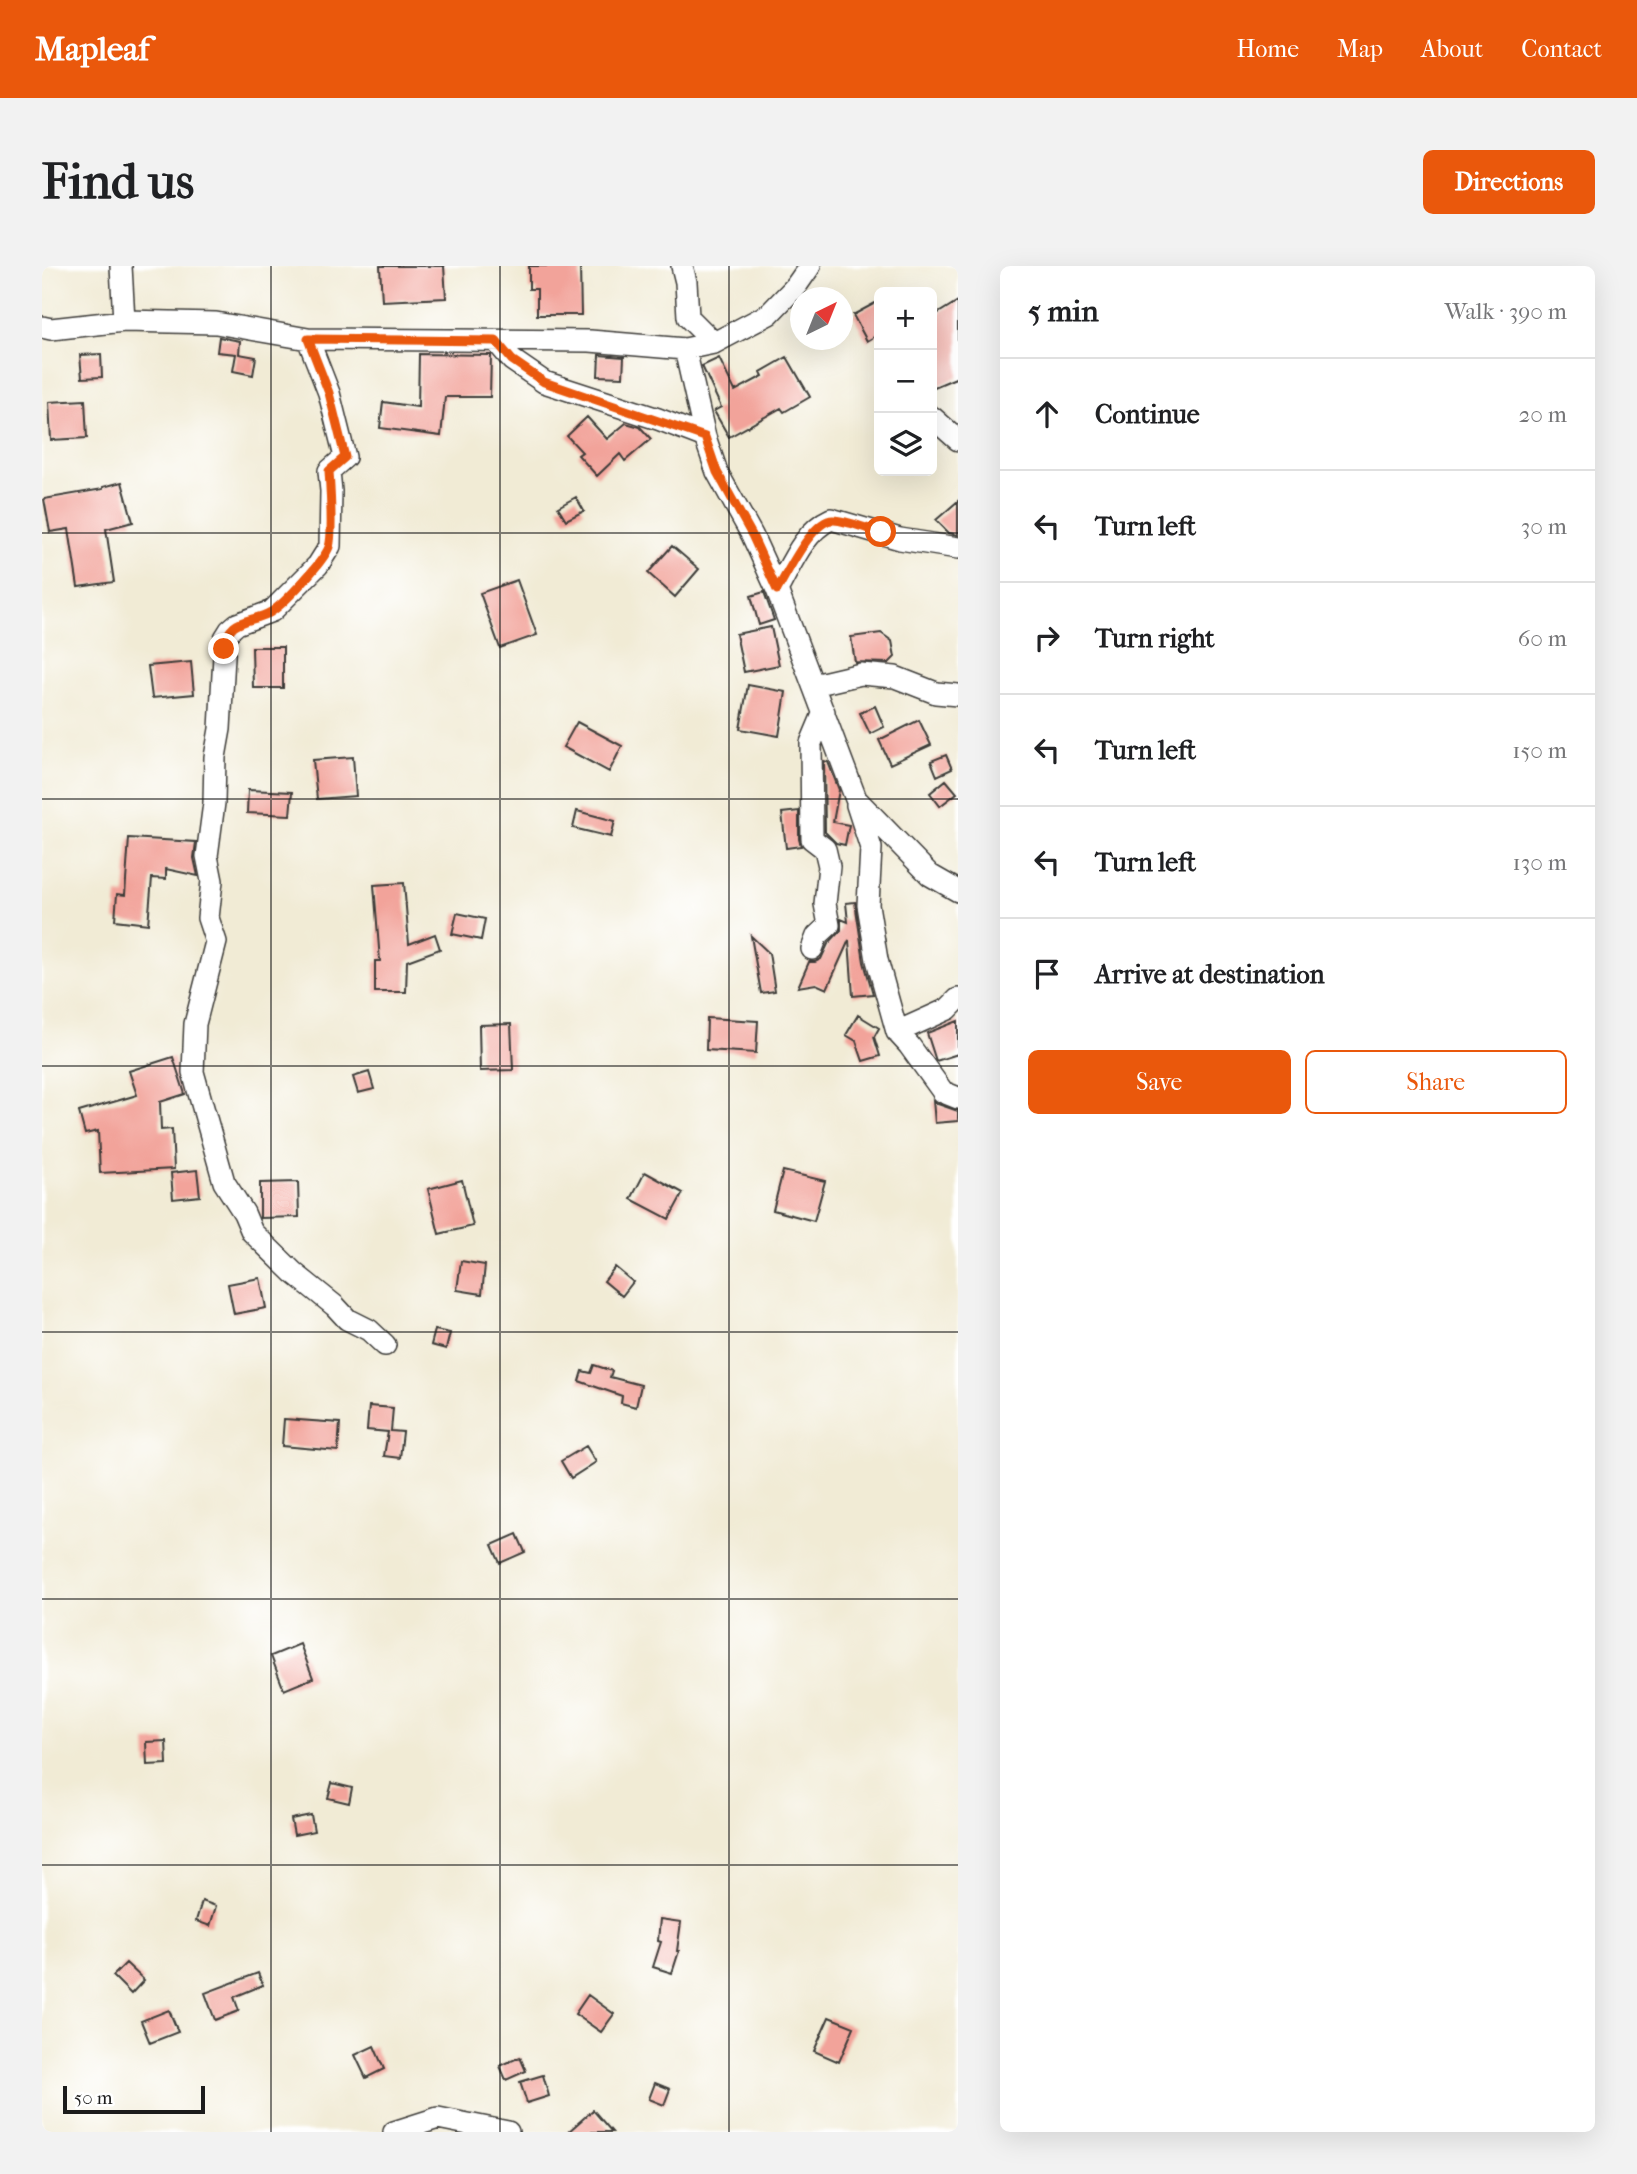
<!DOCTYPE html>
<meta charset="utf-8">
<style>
:root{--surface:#fff;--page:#f2f2f2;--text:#202124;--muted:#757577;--line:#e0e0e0;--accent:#ea580c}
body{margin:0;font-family:"IM FELL French Canon",serif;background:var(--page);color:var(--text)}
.controls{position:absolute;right:21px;top:21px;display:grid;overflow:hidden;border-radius:10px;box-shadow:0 7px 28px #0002}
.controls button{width:63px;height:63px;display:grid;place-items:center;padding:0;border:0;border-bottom:2px solid var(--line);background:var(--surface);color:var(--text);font:35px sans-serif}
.compass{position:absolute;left:748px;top:21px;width:63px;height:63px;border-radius:50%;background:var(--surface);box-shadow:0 7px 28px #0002;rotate:43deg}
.scale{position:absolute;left:21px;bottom:18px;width:142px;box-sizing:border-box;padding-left:7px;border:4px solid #1c1c1c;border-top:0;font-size:19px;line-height:24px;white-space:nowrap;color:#1c1c1c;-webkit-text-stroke:5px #fff;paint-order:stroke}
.stop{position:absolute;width:21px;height:21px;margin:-16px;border:5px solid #ea580c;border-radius:50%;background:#fff}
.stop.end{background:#ea580c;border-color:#fff;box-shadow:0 2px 7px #0008}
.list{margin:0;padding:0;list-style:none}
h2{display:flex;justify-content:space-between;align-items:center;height:91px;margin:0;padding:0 28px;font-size:30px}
h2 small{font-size:23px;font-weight:400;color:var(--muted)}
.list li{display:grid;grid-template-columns:46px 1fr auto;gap:21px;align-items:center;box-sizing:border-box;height:112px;padding:0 28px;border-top:2px solid var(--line)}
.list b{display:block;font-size:26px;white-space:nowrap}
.list em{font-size:23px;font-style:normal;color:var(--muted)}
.actions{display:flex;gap:14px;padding:21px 28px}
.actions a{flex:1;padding:16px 0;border:2px solid var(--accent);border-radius:10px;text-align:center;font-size:24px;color:var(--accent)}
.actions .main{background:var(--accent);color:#fff}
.icon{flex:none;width:38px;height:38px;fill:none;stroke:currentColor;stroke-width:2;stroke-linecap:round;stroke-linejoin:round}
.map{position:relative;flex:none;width:916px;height:1866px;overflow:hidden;border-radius:10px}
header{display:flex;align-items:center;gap:42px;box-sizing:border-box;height:98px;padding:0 35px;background:var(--accent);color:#fff}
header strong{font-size:33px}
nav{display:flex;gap:38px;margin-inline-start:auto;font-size:24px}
.intro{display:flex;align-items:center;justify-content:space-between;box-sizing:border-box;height:168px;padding:0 42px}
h1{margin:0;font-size:49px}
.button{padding:18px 32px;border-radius:10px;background:var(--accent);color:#fff;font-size:24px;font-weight:700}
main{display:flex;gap:42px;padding:0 42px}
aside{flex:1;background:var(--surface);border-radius:10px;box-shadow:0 7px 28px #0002}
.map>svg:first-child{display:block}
.building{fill:#f2a39a}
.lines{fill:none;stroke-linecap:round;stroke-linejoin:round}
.minor-casing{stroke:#3c3b38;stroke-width:24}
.minor{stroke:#fff;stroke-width:21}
.route{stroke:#ea580c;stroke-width:9}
.grid{fill:none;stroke:#1c1c1c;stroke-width:2;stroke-opacity:0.55}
</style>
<header>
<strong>Mapleaf</strong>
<nav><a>Home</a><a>Map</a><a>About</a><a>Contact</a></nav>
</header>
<div class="intro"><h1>Find us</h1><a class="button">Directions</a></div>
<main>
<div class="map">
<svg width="916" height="1866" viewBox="0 0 916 1866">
<rect width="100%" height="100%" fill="#fff"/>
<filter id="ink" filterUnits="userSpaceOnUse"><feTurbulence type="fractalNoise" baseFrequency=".0143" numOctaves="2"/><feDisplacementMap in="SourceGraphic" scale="14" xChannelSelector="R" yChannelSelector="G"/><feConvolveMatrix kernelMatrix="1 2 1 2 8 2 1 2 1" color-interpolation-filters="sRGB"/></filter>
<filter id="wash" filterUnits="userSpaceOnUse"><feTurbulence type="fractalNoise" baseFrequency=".00686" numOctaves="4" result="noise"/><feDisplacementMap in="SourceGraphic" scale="28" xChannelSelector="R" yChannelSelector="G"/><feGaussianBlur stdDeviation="1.57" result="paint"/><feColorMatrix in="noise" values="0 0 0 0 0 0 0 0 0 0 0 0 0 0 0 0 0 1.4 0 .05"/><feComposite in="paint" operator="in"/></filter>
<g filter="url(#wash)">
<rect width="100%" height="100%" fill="#f1ebd5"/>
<g id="blocks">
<path class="building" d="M 338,0 L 402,0 L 404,32 L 340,35 Z
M 487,0 L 538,0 L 539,49 L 495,49 L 495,23 L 487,23 Z
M 837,35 L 837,68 L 825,75 L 811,49 Z
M 916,35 L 916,111 L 890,122 L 890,51 Z
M 177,71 L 198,75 L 197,88 L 214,91 L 211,109 L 191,105 L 194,88 L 175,86 Z
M 59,88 L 60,111 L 40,112 L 38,89 Z
M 377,88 L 449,89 L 448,131 L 403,131 L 399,170 L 338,162 L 341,136 L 376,141 Z
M 557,89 L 582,91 L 581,111 L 556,110 Z
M 745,91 L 768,131 L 742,146 L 739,142 L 687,171 L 672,145 L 679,141 L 660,100 L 677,92 L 693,125 L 721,110 L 719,106 Z
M 43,134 L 45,172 L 9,174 L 7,136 Z
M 545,151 L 565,173 L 584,157 L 598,161 L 609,173 L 583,195 L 578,188 L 555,210 L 536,189 L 540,186 L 525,170 Z
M 80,216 L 91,256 L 64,263 L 72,316 L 36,321 L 27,263 L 8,266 L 2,233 L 61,223 L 61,221 Z
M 534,231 L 542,245 L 524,254 L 516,241 Z
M 916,235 L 916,269 L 907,267 L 894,254 Z
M 630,280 L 657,303 L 633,331 L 606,307 Z
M 475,314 L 495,369 L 458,382 L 438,327 Z
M 722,326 L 732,354 L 717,359 L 709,330 Z
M 729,361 L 737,399 L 702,406 L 694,368 Z
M 839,367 L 850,375 L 853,391 L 847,397 L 813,396 L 809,371 Z
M 210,381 L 241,381 L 241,422 L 211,422 Z
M 149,396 L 152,428 L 110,432 L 106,400 Z
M 706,419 L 744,426 L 737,470 L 698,463 Z
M 833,440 L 842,461 L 828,468 L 818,447 Z
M 877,454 L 889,479 L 848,498 L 837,474 Z
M 535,456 L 580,480 L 567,506 L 521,481 Z
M 904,489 L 910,503 L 895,510 L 889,495 Z
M 311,491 L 314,530 L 275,533 L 271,494 Z
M 782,495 L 786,496 L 797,524 L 791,556 L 807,559 L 803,579 L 794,577 L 783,566 Z
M 904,514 L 915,527 L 898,540 L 888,527 Z
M 206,524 L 250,526 L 248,549 L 205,547 Z
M 535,545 L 573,555 L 569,571 L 531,562 Z
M 757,545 L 757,573 L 759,580 L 744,582 L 740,547 Z
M 87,572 L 154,576 L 152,592 L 156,610 L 124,603 L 124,613 L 110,612 L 106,658 L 73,654 L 75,628 L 83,629 Z
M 362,617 L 367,678 L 393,668 L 398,683 L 365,695 L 364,726 L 333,726 L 333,695 L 338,695 L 332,619 Z
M 813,636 L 822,696 L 831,728 L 811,730 L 807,674 L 785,723 L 774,718 L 756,721 L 767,696 L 773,696 L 779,693 L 786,678 L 799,664 L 799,653 L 806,656 L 804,637 Z
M 415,647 L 443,653 L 439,674 L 410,668 Z
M 709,670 L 727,687 L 733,725 L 719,727 Z
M 816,749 L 837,762 L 832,771 L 838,790 L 821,795 L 814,775 L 804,769 Z
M 665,752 L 716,755 L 714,787 L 664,784 Z
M 916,755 L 916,788 L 894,795 L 885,767 Z
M 469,758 L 471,804 L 438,805 L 437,759 Z
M 131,791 L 143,828 L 118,836 L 119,864 L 130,863 L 132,903 L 58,907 L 56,865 L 43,868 L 37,846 L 95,829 L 87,805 Z
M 327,806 L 332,823 L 316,827 L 311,811 Z
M 891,834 L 896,838 L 916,845 L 916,855 L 893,857 Z
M 155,904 L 158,930 L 131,933 L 129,907 Z
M 741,905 L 783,915 L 772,955 L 731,944 Z
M 603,906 L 641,927 L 627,953 L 589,933 Z
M 420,914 L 431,960 L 397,968 L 386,923 Z
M 256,916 L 257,951 L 218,952 L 218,917 Z
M 419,995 L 443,999 L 440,1028 L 415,1024 Z
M 573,1001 L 591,1016 L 580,1030 L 562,1015 Z
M 218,1012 L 224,1042 L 192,1048 L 186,1018 Z
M 393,1064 L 408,1067 L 404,1083 L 389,1079 Z
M 552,1099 L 570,1105 L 568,1111 L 599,1119 L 594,1141 L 579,1137 L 580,1130 L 537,1115 L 540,1105 L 549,1107 Z
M 327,1140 L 351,1142 L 349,1165 L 361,1166 L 358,1192 L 342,1190 L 346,1166 L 325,1164 Z
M 242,1153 L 298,1157 L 296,1185 L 240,1180 Z
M 544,1180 L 554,1196 L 529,1212 L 519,1195 Z
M 475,1268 L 483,1286 L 458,1297 L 450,1279 Z
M 258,1378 L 271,1412 L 242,1424 L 229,1390 Z
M 124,1475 L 125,1498 L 105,1499 L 104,1476 Z
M 290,1517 L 310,1522 L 307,1537 L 286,1532 Z
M 269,1549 L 272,1565 L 252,1569 L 249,1553 Z
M 160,1635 L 174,1640 L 168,1660 L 154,1655 Z
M 618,1653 L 639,1656 L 635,1685 L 637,1685 L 630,1707 L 611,1701 L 619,1676 L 616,1675 Z
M 84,1697 L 102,1714 L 89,1728 L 71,1710 Z
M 216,1707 L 221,1719 L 192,1731 L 197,1745 L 173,1754 L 163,1727 Z
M 546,1729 L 572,1748 L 559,1766 L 533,1748 Z
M 127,1744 L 136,1766 L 108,1777 L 99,1755 Z
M 787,1751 L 812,1761 L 797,1796 L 772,1785 Z
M 332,1780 L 342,1803 L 324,1812 L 313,1789 Z
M 478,1791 L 484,1805 L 464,1814 L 458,1800 Z
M 501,1809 L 507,1830 L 485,1837 L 478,1816 Z
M 613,1817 L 628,1823 L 622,1839 L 607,1833 Z
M 551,1844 L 570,1866 L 526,1866 Z"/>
</g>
</g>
<g filter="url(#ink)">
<use href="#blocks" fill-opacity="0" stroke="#3c3b38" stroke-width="2"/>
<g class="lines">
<g class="minor-casing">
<path id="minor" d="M 79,0 L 82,55
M 640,0 L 644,16 L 646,51 L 672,77
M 0,61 L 9,63 L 82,55 L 174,57 L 266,73 L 548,75 L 643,83 L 672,77 L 727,48 L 754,20 L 768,0
M 266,73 L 287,127 L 303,191 L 287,205 L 289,225 L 288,280 L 276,299 L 230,345 L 195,358 L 188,364 L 183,372 L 178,463 L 173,491 L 172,537 L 165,590 L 170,615 L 166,652 L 174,676 L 153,758 L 151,806 L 182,916 L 202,947 L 210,966 L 252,1007 L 293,1040 L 305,1053 L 327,1064 L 343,1079
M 454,75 L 470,94 L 502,116 L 616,153 L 663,171 L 643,83
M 890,151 L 916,174
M 663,171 L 675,206 L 710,269 L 735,324 L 814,533 L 888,609 L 916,625
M 735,324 C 749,299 762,265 789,253 L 858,273 L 916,282
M 772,419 L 819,408 L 853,411 L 894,427 L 916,429
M 815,539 L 829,582 L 826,639 L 835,694 L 855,766 L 867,779 L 901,826 L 916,832
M 770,683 L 775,670 L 787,659 L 783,638 L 787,600 L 783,583 L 770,573 L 769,477 L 782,446
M 855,766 L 906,743 L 916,733
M 352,1866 L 396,1852 L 466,1866"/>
</g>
<use href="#minor" class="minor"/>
</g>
</g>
<g class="lines" filter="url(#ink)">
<path class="route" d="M 182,383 C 186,350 208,358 229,346 C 242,338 282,295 287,281 C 291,269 288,220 287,205 L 303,191 L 287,127 L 266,73 L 454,75 L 470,94 L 502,116 L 663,171 L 675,206 L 710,269 L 735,324 C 745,308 771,252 792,254 C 807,255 824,263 839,266"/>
</g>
<path class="grid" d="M 229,0 L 229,1866M 458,0 L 458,1866M 687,0 L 687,1866M 0,267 L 916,267M 0,533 L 916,533M 0,800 L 916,800M 0,1066 L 916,1066M 0,1333 L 916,1333M 0,1599 L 916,1599"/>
</svg>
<div class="controls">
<button>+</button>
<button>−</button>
<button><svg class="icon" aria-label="layers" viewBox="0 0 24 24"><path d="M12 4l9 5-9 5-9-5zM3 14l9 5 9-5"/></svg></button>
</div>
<svg class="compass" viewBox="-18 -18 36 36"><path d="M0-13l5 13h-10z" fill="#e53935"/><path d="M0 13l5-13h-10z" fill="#757577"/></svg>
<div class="scale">50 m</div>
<div class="stop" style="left:839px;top:266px"></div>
<div class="stop end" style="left:182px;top:383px"></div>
</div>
<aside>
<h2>5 min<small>Walk · 390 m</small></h2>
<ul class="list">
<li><svg class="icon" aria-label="ahead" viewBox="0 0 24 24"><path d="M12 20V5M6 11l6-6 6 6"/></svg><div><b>Continue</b></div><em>20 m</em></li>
<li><svg class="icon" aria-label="left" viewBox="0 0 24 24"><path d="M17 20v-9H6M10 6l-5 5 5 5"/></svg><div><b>Turn left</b></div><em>30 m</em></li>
<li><svg class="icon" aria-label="right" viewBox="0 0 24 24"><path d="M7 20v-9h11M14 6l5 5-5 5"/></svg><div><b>Turn right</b></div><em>60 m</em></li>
<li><svg class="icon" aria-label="left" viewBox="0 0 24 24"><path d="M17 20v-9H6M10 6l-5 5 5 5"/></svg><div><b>Turn left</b></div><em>150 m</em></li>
<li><svg class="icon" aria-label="left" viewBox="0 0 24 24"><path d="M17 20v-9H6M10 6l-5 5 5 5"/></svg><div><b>Turn left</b></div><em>130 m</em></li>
<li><svg class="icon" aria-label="arrive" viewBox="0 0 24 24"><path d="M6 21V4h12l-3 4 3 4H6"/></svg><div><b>Arrive at destination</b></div></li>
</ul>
<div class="actions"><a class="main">Save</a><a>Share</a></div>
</aside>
</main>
